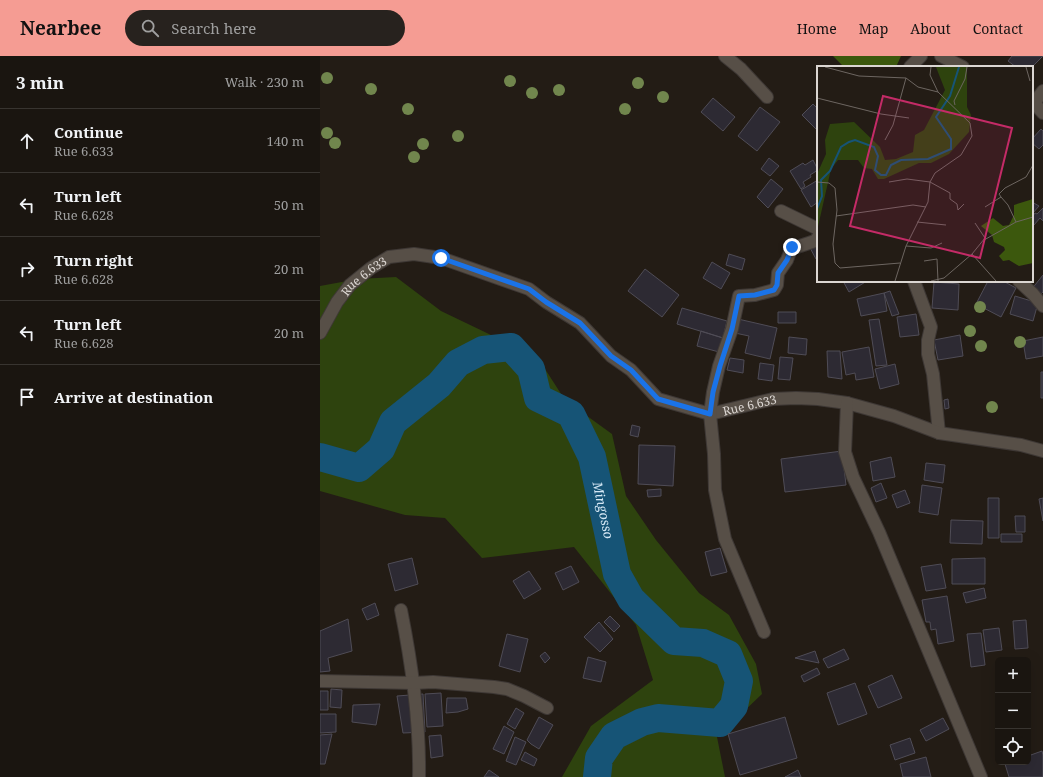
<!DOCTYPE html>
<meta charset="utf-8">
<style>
:root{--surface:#1a1510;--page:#27221e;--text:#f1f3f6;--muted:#9f9f9f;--line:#383430;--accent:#f59c93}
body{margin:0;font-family:"Noto Serif",serif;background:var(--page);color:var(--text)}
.controls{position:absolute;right:12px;bottom:12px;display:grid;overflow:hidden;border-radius:6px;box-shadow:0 4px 16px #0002}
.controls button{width:36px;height:36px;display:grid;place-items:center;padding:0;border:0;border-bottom:1px solid var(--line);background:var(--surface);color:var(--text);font:20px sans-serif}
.stop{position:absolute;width:12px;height:12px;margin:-9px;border:3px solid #1a73e8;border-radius:50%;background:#fff}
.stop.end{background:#1a73e8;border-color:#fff;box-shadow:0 1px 4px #0008}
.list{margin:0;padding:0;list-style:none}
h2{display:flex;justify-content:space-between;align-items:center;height:52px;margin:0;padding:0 16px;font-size:17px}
h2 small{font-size:13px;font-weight:400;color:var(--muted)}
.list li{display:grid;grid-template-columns:26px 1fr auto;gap:12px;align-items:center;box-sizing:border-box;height:64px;padding:0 16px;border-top:1px solid var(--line)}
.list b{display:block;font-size:15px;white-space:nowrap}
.list p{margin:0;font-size:13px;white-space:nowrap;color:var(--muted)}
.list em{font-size:13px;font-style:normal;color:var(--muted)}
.icon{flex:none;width:22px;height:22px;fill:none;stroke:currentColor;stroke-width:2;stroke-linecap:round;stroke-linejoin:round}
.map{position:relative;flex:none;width:723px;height:721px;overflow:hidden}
header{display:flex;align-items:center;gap:24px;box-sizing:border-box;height:56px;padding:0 20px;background:var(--accent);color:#111}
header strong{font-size:19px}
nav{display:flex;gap:22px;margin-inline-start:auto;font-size:14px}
.search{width:280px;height:36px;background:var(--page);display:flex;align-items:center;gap:10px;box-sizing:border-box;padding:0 14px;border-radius:22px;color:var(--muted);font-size:15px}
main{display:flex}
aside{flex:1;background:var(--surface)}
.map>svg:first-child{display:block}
.green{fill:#2e430e}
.forest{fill:#3c580d}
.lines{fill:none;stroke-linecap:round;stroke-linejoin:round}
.river{stroke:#165476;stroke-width:28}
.building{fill:#2d2a33;stroke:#4f4c56}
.minor-casing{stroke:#3e3835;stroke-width:14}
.minor{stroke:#574f47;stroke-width:12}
.tree{fill:#71864d}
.route{stroke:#1a73e8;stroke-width:5}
.labels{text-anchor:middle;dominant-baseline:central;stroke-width:4;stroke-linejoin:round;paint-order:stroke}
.street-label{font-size:12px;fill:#dbd6d2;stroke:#231c15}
.water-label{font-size:13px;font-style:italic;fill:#d4e7f4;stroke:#231c15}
.inset-river{fill:none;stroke:#165476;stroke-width:2}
.inset-road{fill:none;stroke:#6d6661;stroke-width:1}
.view{fill:#c42b67;fill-opacity:0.15;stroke:#c42b67;stroke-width:2}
.inset-edge{fill:none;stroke:#dbd6d2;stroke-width:2}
</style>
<header>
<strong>Nearbee</strong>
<div class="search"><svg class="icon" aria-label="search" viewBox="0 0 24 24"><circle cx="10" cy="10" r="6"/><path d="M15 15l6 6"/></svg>Search here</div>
<nav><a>Home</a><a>Map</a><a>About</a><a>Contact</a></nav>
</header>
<main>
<aside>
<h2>3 min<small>Walk · 230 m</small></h2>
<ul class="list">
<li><svg class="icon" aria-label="ahead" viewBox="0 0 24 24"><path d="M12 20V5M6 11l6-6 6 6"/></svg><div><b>Continue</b><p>Rue 6.633</p></div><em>140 m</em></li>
<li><svg class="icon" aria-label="left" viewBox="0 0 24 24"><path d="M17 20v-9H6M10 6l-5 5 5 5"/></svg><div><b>Turn left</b><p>Rue 6.628</p></div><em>50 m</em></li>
<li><svg class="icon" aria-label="right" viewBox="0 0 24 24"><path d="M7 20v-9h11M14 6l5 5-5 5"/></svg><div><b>Turn right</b><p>Rue 6.628</p></div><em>20 m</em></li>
<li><svg class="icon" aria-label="left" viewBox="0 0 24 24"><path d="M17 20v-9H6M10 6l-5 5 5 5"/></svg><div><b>Turn left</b><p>Rue 6.628</p></div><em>20 m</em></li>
<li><svg class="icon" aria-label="arrive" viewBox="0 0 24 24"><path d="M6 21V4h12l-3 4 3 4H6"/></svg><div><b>Arrive at destination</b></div></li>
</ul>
</aside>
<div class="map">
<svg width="723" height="721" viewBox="0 0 723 721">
<rect width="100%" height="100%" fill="#231c15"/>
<path class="green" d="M 76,221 L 121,255 L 171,279 L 216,299 L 245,344 L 292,378 L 306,440 L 336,484 L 379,537 L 409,559 L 436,608 L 442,638 L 397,681 L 405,721 L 242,721 L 271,670 L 333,624 L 316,569 L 254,491 L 162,502 L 125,462 L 85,459 L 0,435 L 0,230 L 38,223 Z"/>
<path class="forest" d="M 513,0 L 581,0 L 576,11 L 524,11 Z"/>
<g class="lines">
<path class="river" id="s1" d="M 0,401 L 39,412 L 61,393 L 73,366 L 119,329 L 138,307 L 163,294 L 191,291 L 211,313 L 218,342 L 251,358 L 272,401 L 297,518 L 311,543 L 354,585 L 383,587 L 408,598 L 419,625 L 414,650 L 400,667 L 338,662 L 322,666 L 294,680 L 279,702 L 277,721"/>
</g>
<path class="building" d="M 692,0 L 723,0 L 712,11 L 696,11 L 688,5 Z
M 393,42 L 415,61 L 403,75 L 381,56 Z
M 493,48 L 498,53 L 497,74 L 482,59 Z
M 440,51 L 460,66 L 437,95 L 418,80 Z
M 721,73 L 723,75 L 723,89 L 719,93 L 712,87 L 712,83 Z
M 449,102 L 459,110 L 450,120 L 441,113 Z
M 493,104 L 498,114 L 490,119 L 491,121 L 483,126 L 485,130 L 481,133 L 470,115 L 483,107 L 485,109 Z
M 451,123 L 463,133 L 448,152 L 437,141 Z
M 498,124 L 498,146 L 491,151 L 481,134 Z
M 712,146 L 719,150 L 712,158 Z
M 723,152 L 723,165 L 720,162 L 714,169 L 712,168 L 712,161 L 715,157 L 717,158 Z
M 498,183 L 498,202 L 496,203 L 488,188 Z
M 409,198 L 425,203 L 422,214 L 406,209 Z
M 392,206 L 410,217 L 401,233 L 383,222 Z
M 325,213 L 359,239 L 342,261 L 308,235 Z
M 723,219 L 723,236 L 719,240 L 711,234 Z
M 523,225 L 547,225 L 529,236 Z
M 668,225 L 683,225 L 696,232 L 681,261 L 656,248 Z
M 614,226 L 639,228 L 638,254 L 612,252 Z
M 570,235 L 579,258 L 572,260 L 564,237 Z
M 564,237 L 567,255 L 541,260 L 537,243 Z
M 695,240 L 718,247 L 713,265 L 690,258 Z
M 362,252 L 407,265 L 403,282 L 357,268 Z
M 458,256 L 476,256 L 476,267 L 458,267 Z
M 596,258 L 599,279 L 580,281 L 577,261 Z
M 418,263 L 457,272 L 450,303 L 425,297 L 429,280 L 415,277 Z
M 559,263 L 567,309 L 556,310 L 549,264 Z
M 381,275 L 403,282 L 399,296 L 377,290 Z
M 640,279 L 643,300 L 618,304 L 614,284 Z
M 469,281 L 487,283 L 486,299 L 468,297 Z
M 723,281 L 723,300 L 706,303 L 703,285 Z
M 549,291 L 554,321 L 536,324 L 535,317 L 526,319 L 522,296 Z
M 507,295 L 520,295 L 522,323 L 508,321 Z
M 460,301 L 473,302 L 470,324 L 458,323 Z
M 410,302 L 424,304 L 423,317 L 407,314 Z
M 440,307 L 454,309 L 452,325 L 438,323 Z
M 575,308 L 579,328 L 560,333 L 555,313 Z
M 721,316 L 723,316 L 723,342 L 721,342 Z
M 628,343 L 629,352 L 625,353 L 624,344 Z
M 312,369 L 320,371 L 318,381 L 310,379 Z
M 319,389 L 355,390 L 353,430 L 318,428 Z
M 522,395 L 526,429 L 465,436 L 461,403 Z
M 571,401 L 575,421 L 553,425 L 550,406 Z
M 606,407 L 625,409 L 623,427 L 604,424 Z
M 561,427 L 567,442 L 556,446 L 551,432 Z
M 602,429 L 622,432 L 618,459 L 599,456 Z
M 341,433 L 341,440 L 328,441 L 327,434 Z
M 585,434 L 590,447 L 577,452 L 572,439 Z
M 668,442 L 679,442 L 679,482 L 668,482 Z
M 723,442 L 723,465 L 719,443 Z
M 695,460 L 705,460 L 705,476 L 696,476 Z
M 631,464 L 663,465 L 662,488 L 630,487 Z
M 681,478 L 702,478 L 702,486 L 681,486 Z
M 400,492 L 407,516 L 391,520 L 385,496 Z
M 92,502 L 98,528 L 75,535 L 68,508 Z
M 665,502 L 665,528 L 632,528 L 632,503 Z
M 621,508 L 626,532 L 606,535 L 601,511 Z
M 251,510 L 259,526 L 243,534 L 235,517 Z
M 209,515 L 221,533 L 204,543 L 193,525 Z
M 664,532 L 666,542 L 646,547 L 643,537 Z
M 627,540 L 634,585 L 618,588 L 616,573 L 611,574 L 610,566 L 606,566 L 602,544 Z
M 55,547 L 59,559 L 47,564 L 42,553 Z
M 290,560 L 300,570 L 294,576 L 284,566 Z
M 28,563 L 32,595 L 8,602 L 10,615 L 0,616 L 0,575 Z
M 706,564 L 708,592 L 695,593 L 693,565 Z
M 279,566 L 293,583 L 280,596 L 264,581 Z
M 679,572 L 682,594 L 666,596 L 663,574 Z
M 661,577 L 665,609 L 651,611 L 647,578 Z
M 187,578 L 208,583 L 200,616 L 179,610 Z
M 524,593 L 529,603 L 508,612 L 503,603 Z
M 495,595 L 499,607 L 475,602 Z
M 225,596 L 230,602 L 225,607 L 220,600 Z
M 268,601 L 286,606 L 281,626 L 263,622 Z
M 497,612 L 500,618 L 484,626 L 481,620 Z
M 572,619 L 582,642 L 558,652 L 548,630 Z
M 535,627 L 547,658 L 518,669 L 507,637 Z
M 11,633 L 22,634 L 21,652 L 10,651 Z
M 0,635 L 8,635 L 8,654 L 0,654 Z
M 121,637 L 123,670 L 107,671 L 105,638 Z
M 103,638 L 105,676 L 83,677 L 77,640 Z
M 127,642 L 146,642 L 148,653 L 138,656 L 126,657 Z
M 60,648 L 56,669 L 32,666 L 33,649 Z
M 196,652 L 204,657 L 195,673 L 187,668 Z
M 0,658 L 16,658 L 16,676 L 0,677 Z
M 219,661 L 233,669 L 219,693 L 211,688 L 207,684 Z
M 465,661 L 477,702 L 420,719 L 408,678 Z
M 623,662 L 629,673 L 606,685 L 600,674 Z
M 184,670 L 194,676 L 184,698 L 173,693 Z
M 12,678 L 5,708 L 0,708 L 0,679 Z
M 121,679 L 123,700 L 111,702 L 109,680 Z
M 195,681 L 206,686 L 196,709 L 186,705 Z
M 590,682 L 595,697 L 575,704 L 570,689 Z
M 722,695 L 723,699 L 723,721 L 689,721 L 685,708 L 689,706 L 708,706 L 708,700 Z
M 205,696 L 217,703 L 214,710 L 201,704 Z
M 606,701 L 611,721 L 583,721 L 580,708 Z
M 169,714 L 179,721 L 164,721 Z
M 478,714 L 481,721 L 465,721 Z"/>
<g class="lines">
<g class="minor-casing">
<g id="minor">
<path d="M 405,0 L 421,13 L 447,41"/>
<path d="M 621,0 L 643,11"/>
<path d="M 590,11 L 601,0"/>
<path d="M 723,35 L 714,47 L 723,57"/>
<path d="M 461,155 L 498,173"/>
<path d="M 594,225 L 611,271 L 608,284 L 608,298 L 613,318 L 619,377"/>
<path d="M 699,225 L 713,238 L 723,250"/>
<path id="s2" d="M 0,277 L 17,246 L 30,229 L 51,212 L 69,201 L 94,198 L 121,202 L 209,233 L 226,246 L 260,267 L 291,300 L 311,314 L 338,343 L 390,358 L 453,343 L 476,342 L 498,343 L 527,347 L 574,360 L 619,377 L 701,389 L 723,395"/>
<path d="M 527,347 L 525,396 L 533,421 L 559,476 L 661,721"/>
<path d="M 81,554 C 92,609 100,665 99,721"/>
<path d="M 444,576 L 405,483 L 395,434 L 394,398 L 390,358 L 393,336 L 399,310 L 412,273 L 419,240 L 435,239 L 454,234 L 457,229 L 458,217 L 467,204 L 472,191 L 477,191 L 495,185 L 498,181"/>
<path d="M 0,625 L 94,627 L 113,626 L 174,631 L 187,633 L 204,640 L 227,652"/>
</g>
</g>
<use href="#minor" class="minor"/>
</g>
<g class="tree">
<circle cx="7" cy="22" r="6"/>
<circle cx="190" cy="25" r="6"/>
<circle cx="318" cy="27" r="6"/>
<circle cx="51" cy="33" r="6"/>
<circle cx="239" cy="34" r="6"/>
<circle cx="212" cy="37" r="6"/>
<circle cx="343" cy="41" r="6"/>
<circle cx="88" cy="53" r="6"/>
<circle cx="305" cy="53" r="6"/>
<circle cx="7" cy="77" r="6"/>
<circle cx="138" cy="80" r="6"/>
<circle cx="15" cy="87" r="6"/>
<circle cx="103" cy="88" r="6"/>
<circle cx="94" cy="101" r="6"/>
<circle cx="660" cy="251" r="6"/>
<circle cx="650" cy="275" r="6"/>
<circle cx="700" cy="286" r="6"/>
<circle cx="661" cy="290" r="6"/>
<circle cx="672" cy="351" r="6"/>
</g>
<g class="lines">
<path class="route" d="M 121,202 L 209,233 L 226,246 L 260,267 L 291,300 L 311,314 L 338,343 L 390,358 L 393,336 L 400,310 L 412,273 L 419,240 L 435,239 L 454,234 L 457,229 L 458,217 L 467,204 L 472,191"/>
</g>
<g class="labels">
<g class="street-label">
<text stroke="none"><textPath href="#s2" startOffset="73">Rue 6.633</textPath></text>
<text stroke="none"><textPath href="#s2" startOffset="516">Rue 6.633</textPath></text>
</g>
<g class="water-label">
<text stroke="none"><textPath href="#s1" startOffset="442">Mingosso</textPath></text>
</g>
</g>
<g transform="translate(497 10)">
<rect width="216" height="216" fill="#231c15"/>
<path d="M 119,1 L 150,1 L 150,41 L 154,49 L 152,66 L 132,88 L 114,97 L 102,97 L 67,113 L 61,113 L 55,103 L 47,102 L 41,94 L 21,94 L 14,103 L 0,165 L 0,108 L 9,88 L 8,74 L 13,58 L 37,56 L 63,81 L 68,94 L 79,93 L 96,86 L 98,69 L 107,64 L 128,24 Z" fill="#2e430e"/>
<path d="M 216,133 L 216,197 L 202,200 L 192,194 L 186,195 L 182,190 L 188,184 L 187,181 L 177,176 L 175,169 L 164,160 L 176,152 L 186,160 L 192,159 L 197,149 L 197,139 Z" fill="#3c580d"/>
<path class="inset-river" d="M 0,143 L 5,130 L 4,114 L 13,105 L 24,81 L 32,76 L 38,74 L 57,81 L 61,90 L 58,104 L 64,109 L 69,109 L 74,99 L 84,94 L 111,93 L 134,83 L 134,73 L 119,51 L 133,30 L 142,1"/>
<path class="inset-road" d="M 8,1 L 42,10 L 89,12 L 101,21 L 121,26M 209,1 L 213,15M 0,32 L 64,48 L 92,52M 138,39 L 137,35 L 148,13 L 150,1M 68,74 L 76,59 L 89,12M 0,116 L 12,117 L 18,122 L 20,144 L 16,178 L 18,197 L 23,202 L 83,197M 72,116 L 90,113 L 113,116 L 133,127 L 133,133 L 140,138 L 141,144 L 147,138M 184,131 L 182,128 L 188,122 L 209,111 L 216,99M 168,141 L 184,131 L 191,139 L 199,156M 19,150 L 96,139 L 109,141M 100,156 L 129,159M 167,174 L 199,156 L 216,151M 89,180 L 114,182 L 125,177M 155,188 L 168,172 L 158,157M 107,195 L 120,193 L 121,215M 78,215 L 89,180 L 111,136 L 113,116 L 118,107 L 144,89 L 155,70 L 153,57 L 121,26 L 113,9 L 114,1M 114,215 L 127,212 L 155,188 L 179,215"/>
<path class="view" d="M 66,30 L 195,62 L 163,192 L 33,160 Z"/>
<rect width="216" height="216" class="inset-edge"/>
</g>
</svg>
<div class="controls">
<button>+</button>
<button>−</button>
<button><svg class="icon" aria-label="locate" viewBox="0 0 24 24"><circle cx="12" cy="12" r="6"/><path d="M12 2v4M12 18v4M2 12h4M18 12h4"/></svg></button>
</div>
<div class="stop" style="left:121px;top:202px"></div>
<div class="stop end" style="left:472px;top:191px"></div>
</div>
</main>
